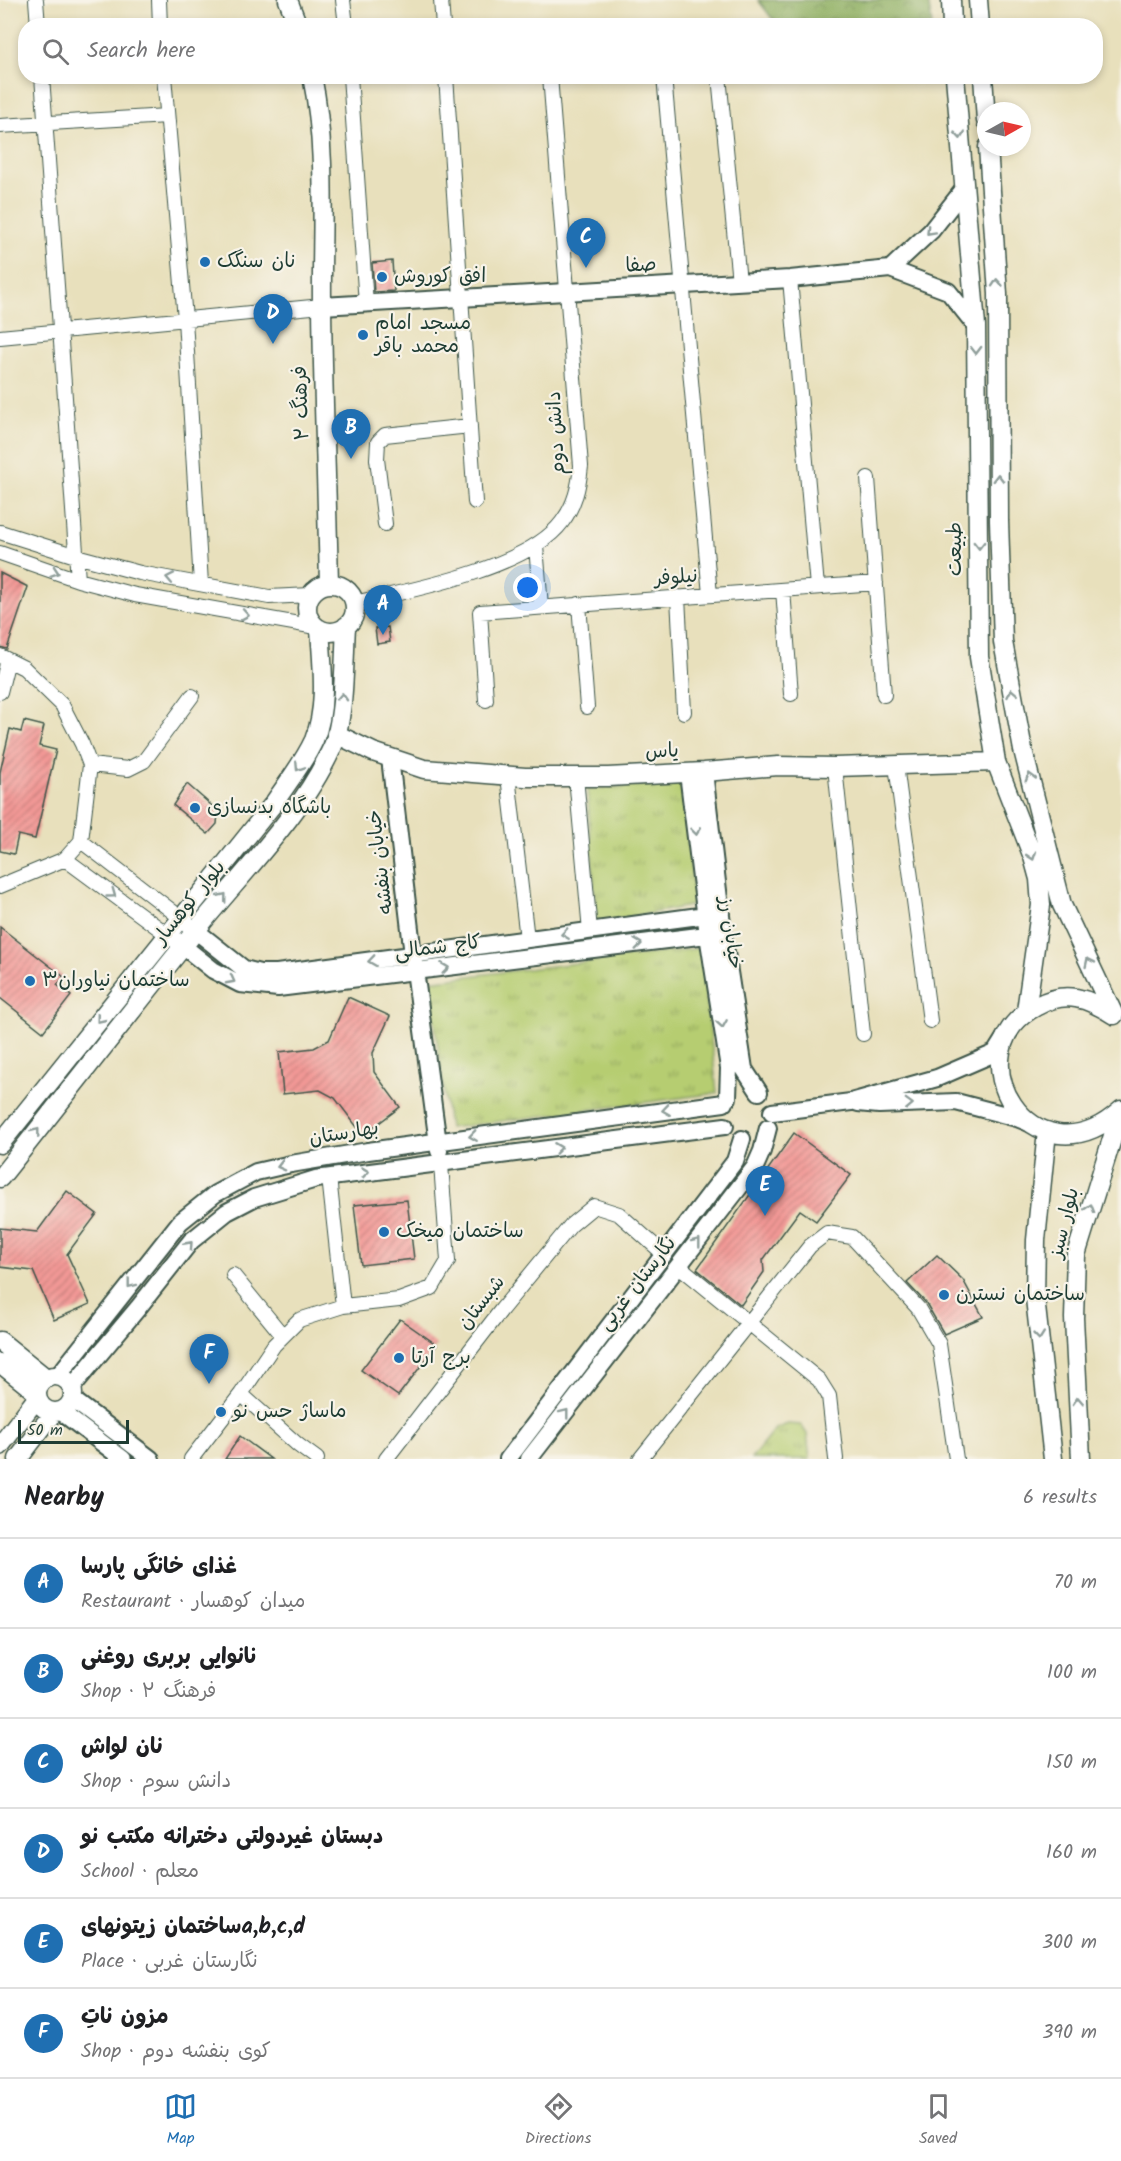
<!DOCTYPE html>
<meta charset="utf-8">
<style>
:root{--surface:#fff;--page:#f2f2f2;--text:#202124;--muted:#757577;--line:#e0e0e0;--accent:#1f6fb2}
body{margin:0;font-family:Kalam,"Playpen Sans Arabic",sans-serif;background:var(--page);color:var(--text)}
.compass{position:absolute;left:977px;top:102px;width:54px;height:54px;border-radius:50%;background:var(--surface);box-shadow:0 3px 9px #0003;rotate:82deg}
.scale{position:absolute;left:18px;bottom:15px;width:111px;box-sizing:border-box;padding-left:6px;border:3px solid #1f3d34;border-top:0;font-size:16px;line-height:21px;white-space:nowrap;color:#1f3d34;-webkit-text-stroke:4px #f7f3e8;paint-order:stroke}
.you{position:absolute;left:528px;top:588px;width:21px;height:21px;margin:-15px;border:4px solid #fff;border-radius:50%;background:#1a73e8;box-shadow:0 0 0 9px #1a73e833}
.badge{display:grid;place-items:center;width:39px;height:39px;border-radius:50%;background:var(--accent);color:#fff;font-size:20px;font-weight:700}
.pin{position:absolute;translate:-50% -50px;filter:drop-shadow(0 2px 3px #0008)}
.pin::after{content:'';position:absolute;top:32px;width:21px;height:18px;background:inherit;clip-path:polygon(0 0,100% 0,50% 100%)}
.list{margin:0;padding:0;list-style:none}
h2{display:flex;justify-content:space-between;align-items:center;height:78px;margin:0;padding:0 24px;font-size:26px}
h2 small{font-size:20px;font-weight:400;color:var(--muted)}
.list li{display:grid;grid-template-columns:39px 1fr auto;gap:18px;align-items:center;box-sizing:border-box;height:90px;padding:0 24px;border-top:2px solid var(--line)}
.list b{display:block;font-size:22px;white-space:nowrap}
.list p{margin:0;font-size:20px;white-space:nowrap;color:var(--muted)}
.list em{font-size:20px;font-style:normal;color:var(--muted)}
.icon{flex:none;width:33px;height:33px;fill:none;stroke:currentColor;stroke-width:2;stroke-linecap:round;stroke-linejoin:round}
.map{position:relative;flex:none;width:1121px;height:1459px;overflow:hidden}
.search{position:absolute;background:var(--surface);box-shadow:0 3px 9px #0003;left:18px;right:18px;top:18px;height:66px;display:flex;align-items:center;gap:15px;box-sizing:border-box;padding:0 21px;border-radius:24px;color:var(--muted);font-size:22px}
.sheet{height:618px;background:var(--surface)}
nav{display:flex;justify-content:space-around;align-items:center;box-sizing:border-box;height:84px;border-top:2px solid var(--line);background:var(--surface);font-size:16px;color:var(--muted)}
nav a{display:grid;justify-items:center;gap:3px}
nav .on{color:var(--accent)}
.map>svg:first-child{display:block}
.grass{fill:url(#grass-tufts);stroke:#6a8552;stroke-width:1.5}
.forest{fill:url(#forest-crowns);stroke:#58764c;stroke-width:1.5}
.building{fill:url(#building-hatch)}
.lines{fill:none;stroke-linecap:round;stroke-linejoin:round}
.minor-casing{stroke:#3d5548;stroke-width:16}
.tertiary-casing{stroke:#3d5548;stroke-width:20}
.secondary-casing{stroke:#3d5548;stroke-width:21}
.minor{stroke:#fff;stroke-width:14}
.tertiary{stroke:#fff;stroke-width:16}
.secondary{stroke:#fff;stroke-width:18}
.oneway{stroke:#8f9e9a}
.poi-dot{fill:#1f6fb2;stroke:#f7f3e8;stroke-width:2}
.labels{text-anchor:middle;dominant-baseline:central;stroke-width:4.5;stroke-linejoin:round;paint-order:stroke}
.poi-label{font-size:20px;fill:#1f3d34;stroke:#f7f3e8;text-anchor:start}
.street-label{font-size:20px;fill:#1f3d34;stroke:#f7f3e8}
</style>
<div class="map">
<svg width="1121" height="1459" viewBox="0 0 1121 1459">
<defs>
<pattern id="grass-tufts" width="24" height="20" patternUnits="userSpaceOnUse" patternTransform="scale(1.5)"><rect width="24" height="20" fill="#b6cd71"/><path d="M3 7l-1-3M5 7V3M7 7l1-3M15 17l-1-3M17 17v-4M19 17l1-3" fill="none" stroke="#93a85e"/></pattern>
<pattern id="forest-crowns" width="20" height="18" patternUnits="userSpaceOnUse" patternTransform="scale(1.5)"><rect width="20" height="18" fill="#90b063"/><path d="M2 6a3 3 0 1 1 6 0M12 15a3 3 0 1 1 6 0" fill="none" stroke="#759052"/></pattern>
<pattern id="building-hatch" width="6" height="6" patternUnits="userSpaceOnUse" patternTransform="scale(1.5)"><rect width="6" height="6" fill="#f39996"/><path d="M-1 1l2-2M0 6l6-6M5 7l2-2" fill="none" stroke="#c47e7b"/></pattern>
</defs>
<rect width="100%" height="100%" fill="#f7f3e8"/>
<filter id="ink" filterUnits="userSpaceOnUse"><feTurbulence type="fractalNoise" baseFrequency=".0167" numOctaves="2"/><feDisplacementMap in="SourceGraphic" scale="12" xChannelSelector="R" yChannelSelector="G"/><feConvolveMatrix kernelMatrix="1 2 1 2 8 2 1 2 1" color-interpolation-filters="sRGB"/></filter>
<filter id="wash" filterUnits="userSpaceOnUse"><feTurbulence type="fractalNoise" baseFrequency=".008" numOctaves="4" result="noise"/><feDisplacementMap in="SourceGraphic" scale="24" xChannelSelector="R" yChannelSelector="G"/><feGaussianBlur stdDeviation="1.35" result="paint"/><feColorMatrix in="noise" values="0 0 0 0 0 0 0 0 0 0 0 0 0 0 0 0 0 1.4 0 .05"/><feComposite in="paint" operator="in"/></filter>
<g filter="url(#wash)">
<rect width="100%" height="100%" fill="#e8e0bc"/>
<path class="grass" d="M 681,783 L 695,905 L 597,923 L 587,789 Z
M 701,948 L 717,1093 L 449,1128 L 429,981 Z
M 788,1424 L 801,1425 L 807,1434 L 810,1459 L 751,1459 L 775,1429 Z"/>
<path class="forest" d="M 758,0 L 928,0 L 932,25 L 777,25 Z"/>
<g id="blocks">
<path class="building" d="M 392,261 L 394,291 L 374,292 L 372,263 Z
M 0,573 L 28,587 L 7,649 L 0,647 Z
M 388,627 L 390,642 L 377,644 L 375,628 Z
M 24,721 L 44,726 L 39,746 L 56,750 L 35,839 L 18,835 L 14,854 L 0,851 L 0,772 L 10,729 L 21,732 Z
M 187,784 L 218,811 L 217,824 L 208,834 L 173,805 Z
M 0,927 L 64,977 L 57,985 L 71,996 L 43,1032 L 0,998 Z
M 348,997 L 390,1016 L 373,1053 L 374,1072 L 400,1107 L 363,1135 L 335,1098 L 320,1090 L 283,1094 L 279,1052 L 314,1048 L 329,1040 Z
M 794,1133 L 851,1175 L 816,1221 L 800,1210 L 763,1260 L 764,1272 L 741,1305 L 697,1269 Z
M 67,1191 L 97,1214 L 67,1254 L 90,1304 L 54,1320 L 33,1271 L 0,1267 L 0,1228 L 37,1232 Z
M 407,1200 L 414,1259 L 361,1265 L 354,1205 Z
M 937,1255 L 963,1280 L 983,1317 L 944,1334 L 926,1303 L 907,1283 Z
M 400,1319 L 437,1345 L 398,1396 L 361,1370 Z
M 240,1436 L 271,1459 L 225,1459 Z"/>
</g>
</g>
<g filter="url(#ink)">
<use href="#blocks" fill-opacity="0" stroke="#3d5548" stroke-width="1.5"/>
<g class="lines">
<g class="minor-casing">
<path id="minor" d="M 36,0 L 38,26
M 159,0 L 160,26
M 343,0 L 346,26
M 441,0 L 443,26
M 42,76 L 78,580
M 164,76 L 185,319 L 201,584
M 350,76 L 366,304
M 446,76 L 475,502
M 664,76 L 710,595
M 719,76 L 739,282
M 0,126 L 167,116
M 790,279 L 817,587
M 0,337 L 322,306
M 868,478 L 884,695
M 385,524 L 377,459 L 378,442 L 385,435 L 470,426
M 0,532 L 76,556 L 140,573 L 269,597 L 311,595
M 536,546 L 541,607
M 0,553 L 78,580 L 135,595 L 316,627
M 783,590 L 791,694
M 678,597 L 684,712
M 354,603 C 409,591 528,568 562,522 C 575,505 579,486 581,466 L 550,76
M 579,604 L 587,707
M 0,656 L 24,668 L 62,705 L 82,744 L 90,765 L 81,841
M 0,692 L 8,660
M 486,700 L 480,612 L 876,583
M 90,765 L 128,769 L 144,761 L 192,696
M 896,765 L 930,1021
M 835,767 L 863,1034
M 508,776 L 527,939
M 576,777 L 590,931
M 81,841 L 181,918
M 65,859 L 168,935
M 0,886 L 65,859 L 81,841
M 329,1177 L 343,1306
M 679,1266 L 819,1380 L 829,1396 L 836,1459
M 233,1275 L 283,1336
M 241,1394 L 298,1445 L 317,1459
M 191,1459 L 241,1394 L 274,1345 L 299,1320 L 343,1306 L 399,1300 L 432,1288 L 448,1261 L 441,1164
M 386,1459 L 502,1309 L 571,1225 L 594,1206 L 619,1214 L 664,1254
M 640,1459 L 810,1246 L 827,1233 L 852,1237 L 918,1308 L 939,1344 L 956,1459"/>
</g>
<g class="tertiary-casing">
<path id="tertiary" d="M 890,269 L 931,231 L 964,189
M 322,306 L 790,279 L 890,269 L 948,291 L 976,326
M 390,758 L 413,955 L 439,1151
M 704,772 L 723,933 L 744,1069 L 759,1092
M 688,773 L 708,935 L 729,1068 L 728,1098
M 185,922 L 244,969 L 260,973 L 277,973 L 721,913
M 173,938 L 213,970 L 240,984 L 278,988 L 723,933
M 858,1103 L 879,1105 L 956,1102 L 1017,1118 L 1032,1124
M 772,1112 L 851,1102 L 937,1078 L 995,1053 L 1005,1037
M 58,1376 L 180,1222 L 215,1194 L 256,1172 L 291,1164 L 368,1151 L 724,1103
M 72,1387 L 138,1308 L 191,1241 L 227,1212 L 254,1198 L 316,1179 L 725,1126
M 72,1399 L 151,1459
M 60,1411 L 123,1459
M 508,1459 L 735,1161 L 742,1139
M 529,1459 L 755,1167 L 762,1151 L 768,1128"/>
</g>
<g class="secondary-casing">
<path id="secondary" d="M 288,0 L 298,26
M 951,0 L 952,26
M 978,0 L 980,26
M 312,76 C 328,153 321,230 322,307 C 323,400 327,492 329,584
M 955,76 L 976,326 L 979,657 L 996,762 L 1033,857 L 1039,879 L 1041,905 L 1026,1011
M 983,76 L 986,121
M 988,147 L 998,294 L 999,521 L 1003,642 L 1023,750 L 1062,905 L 1114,1015
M307 608a24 24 0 1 1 48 0a24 24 0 1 1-48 0Z
M 336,734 L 373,752 L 424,769 L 525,777 L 608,777 L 704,772 L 778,766 L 835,767 L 996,762
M 1114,1015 C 1088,998 1066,990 1037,1006 C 950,1051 1032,1189 1120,1111
M 1047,1131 L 1036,1240 L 1035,1298 L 1053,1459
M 0,1144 L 274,803 C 288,782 304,762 314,740 C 328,706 322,664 320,629
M 0,1178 C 66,1095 131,1011 197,929 C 242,873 303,813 332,748 C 345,719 344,660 346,626
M 0,1341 L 46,1378
M 0,1363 L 36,1392
M37 1394a18 18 0 1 1 36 0a18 18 0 1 1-36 0Z
M 0,1446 L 37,1398
M 18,1459 L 54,1412
M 1081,1459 L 1074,1318 L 1076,1255 L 1121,1110"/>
</g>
<use href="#minor" class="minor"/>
<use href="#tertiary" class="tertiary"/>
<use href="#secondary" class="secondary"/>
</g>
<defs><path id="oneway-chevron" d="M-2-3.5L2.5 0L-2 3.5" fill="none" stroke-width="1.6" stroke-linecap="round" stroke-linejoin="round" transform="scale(1.5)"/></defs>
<g class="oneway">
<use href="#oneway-chevron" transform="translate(960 135) rotate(85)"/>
<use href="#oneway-chevron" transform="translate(930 231) rotate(133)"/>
<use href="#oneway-chevron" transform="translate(997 283) rotate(-94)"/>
<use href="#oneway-chevron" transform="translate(976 350) rotate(89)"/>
<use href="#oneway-chevron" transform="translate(998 478) rotate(-90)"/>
<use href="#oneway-chevron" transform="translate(979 545) rotate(90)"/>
<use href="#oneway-chevron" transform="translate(55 572) rotate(19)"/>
<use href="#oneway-chevron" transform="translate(170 578) rotate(-169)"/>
<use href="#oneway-chevron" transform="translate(245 615) rotate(10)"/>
<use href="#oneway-chevron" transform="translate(1012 693) rotate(-101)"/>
<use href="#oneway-chevron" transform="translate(342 697) rotate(-87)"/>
<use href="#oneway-chevron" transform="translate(299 767) rotate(123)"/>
<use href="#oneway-chevron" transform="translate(1030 777) rotate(-105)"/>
<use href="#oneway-chevron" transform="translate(696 831) rotate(83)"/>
<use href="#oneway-chevron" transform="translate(1032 856) rotate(71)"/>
<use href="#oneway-chevron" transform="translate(112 894) rotate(36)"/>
<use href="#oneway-chevron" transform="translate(223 897) rotate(-51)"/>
<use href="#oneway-chevron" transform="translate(565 934) rotate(172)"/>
<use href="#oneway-chevron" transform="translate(638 944) rotate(-7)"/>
<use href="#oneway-chevron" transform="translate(372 961) rotate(172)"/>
<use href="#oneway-chevron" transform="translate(1089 962) rotate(-116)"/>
<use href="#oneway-chevron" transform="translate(445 968) rotate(-7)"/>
<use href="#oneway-chevron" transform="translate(231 980) rotate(28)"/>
<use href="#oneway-chevron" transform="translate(100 1019) rotate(129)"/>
<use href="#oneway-chevron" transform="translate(722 1024) rotate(81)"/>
<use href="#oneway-chevron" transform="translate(909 1104) rotate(-2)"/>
<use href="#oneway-chevron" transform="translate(666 1110) rotate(172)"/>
<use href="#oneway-chevron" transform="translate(36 1132) rotate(-52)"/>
<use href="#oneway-chevron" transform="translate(473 1136) rotate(172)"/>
<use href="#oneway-chevron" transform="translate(558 1148) rotate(-7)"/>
<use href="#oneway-chevron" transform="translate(281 1166) rotate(166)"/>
<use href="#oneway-chevron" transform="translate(365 1172) rotate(-7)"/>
<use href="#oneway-chevron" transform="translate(1090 1208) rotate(-73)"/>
<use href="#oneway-chevron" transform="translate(697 1242) rotate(-52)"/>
<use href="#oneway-chevron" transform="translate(189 1245) rotate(-48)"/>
<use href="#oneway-chevron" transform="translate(131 1284) rotate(128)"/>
<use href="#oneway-chevron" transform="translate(1039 1336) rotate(84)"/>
<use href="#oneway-chevron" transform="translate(1078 1401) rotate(-93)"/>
<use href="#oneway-chevron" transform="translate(565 1413) rotate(-52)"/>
</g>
</g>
<g class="poi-dot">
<circle cx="205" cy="262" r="6"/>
<circle cx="382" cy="277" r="6"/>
<circle cx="363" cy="335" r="6"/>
<circle cx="195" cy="808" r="6"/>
<circle cx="30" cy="981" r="6"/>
<circle cx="384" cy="1232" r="6"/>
<circle cx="944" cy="1295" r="6"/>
<circle cx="399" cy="1358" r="6"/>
<circle cx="221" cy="1412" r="6"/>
</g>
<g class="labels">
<g class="poi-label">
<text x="217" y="262">نان سنگک</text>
<text x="394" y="277">افق کوروش</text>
<text x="375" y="324">مسجد امام<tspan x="375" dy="23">محمد باقر</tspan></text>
<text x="207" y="808">باشگاه بدنسازی</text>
<text x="42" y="981">ساختمان نیاوران۳</text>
<text x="396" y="1232">ساختمان میخک</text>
<text x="956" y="1295">ساختمان نسترن</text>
<text x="411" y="1358">برج آرتا</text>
<text x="233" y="1412">ماساژ حس نو</text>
</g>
<g class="street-label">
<text transform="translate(641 266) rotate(-3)">صفا</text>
<text transform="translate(302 403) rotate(-92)">فرهنگ ۲</text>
<text transform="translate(557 433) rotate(-93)">دانش دوم</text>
<text transform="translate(956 549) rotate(-90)">طبیعت</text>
<text transform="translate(676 578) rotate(-4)">نیلوفر</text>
<text transform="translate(662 752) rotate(-3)">یاس</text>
<text transform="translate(381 862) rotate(-97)">خیابان بنفشه</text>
<text transform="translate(190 903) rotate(-51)">بلوار کوهسار</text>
<text transform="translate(730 933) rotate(82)">خیابان رز</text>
<text transform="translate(438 948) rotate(-7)">کاج شمالی</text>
<text transform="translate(344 1134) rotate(-9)">بهارستان</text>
<text transform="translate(1065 1223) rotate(-76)">بلوار سبز</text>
<text transform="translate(638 1284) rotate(-52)">نگارستان غربی</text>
<text transform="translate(482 1303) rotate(-52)">شبستان</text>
</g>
</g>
</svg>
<svg class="compass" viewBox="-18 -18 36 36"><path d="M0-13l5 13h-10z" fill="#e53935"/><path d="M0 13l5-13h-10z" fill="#757577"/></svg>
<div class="scale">50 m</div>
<div class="you"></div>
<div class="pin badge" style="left:383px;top:635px">A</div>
<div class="pin badge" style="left:351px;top:459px">B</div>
<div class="pin badge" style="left:586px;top:268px">C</div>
<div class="pin badge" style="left:273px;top:344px">D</div>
<div class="pin badge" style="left:765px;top:1216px">E</div>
<div class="pin badge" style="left:209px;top:1384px">F</div>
<div class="search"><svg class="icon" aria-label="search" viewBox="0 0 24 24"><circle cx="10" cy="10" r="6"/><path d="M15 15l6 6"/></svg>Search here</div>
</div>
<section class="sheet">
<h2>Nearby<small>6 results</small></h2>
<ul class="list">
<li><span class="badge">A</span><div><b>غذای خانگی پارسا</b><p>Restaurant · میدان کوهسار</p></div><em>70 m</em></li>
<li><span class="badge">B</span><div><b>نانوایی بربری روغنی</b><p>Shop · فرهنگ ۲</p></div><em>100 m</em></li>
<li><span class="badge">C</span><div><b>نان لواش</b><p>Shop · دانش سوم</p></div><em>150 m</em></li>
<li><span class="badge">D</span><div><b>دبستان غیردولتی دخترانه مکتب نو</b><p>School · معلم</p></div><em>160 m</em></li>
<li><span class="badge">E</span><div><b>ساختمان زیتونهایa,b,c,d</b><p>Place · نگارستان غربی</p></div><em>300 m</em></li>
<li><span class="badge">F</span><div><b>مزون ناتِ</b><p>Shop · کوی بنفشه دوم</p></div><em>390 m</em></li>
</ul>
</section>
<nav>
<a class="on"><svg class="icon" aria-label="map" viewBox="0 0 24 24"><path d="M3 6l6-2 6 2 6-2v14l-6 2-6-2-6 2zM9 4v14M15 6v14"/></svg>Map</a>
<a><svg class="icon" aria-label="directions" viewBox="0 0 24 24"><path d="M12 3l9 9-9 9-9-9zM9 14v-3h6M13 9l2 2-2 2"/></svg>Directions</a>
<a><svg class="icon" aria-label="saved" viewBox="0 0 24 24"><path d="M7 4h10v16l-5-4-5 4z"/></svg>Saved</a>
</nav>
